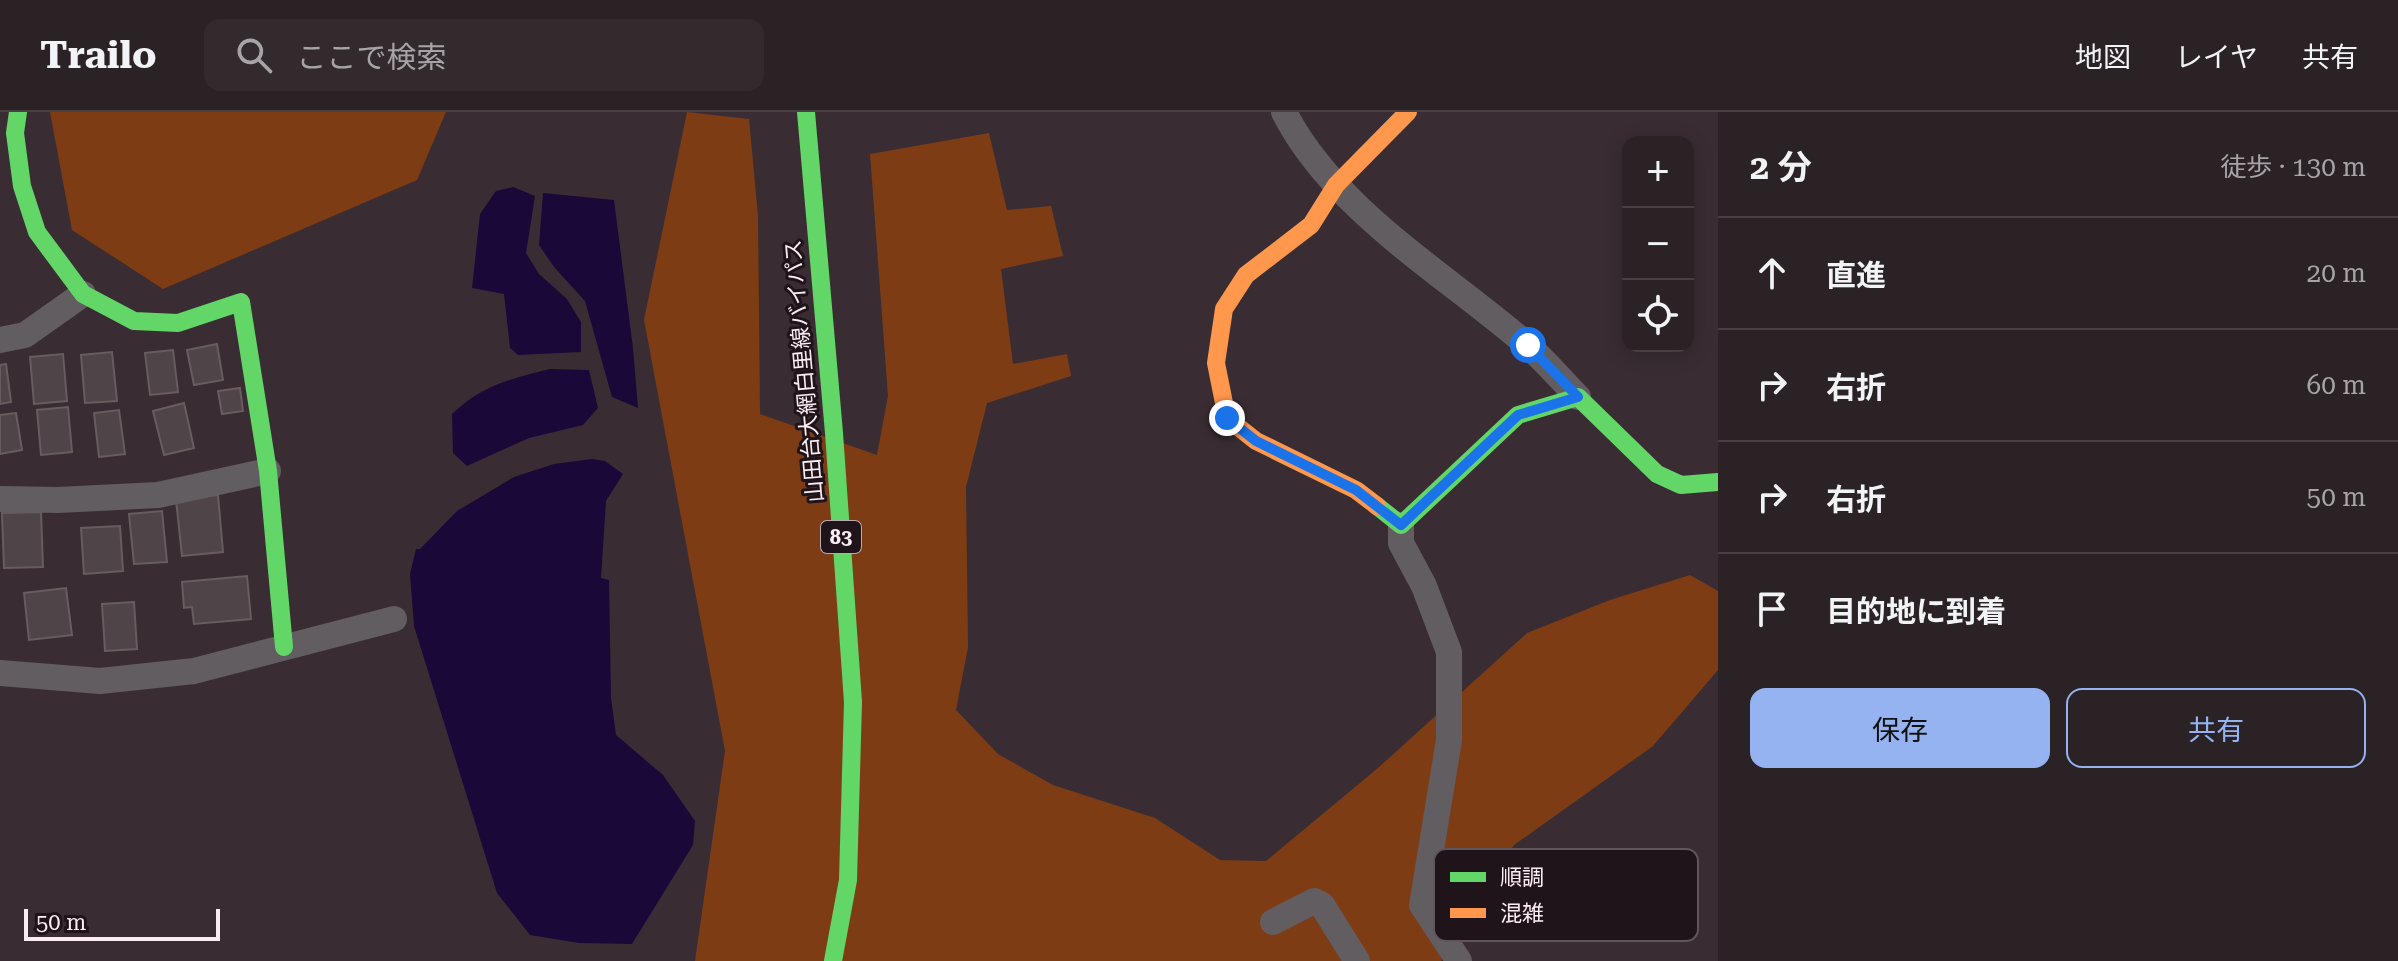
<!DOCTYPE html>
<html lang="ja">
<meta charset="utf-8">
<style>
:root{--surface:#2b2226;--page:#332a2e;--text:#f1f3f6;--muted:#a6a4a7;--line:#473f43;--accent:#95b2f1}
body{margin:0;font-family:"Roboto Serif","Noto Sans JP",serif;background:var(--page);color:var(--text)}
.controls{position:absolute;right:24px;top:24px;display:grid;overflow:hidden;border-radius:16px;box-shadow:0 4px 20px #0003}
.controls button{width:72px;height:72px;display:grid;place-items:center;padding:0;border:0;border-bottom:2px solid var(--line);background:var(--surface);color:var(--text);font:40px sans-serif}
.scale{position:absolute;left:24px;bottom:20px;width:196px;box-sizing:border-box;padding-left:8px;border:4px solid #fbecf2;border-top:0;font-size:22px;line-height:28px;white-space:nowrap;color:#fbecf2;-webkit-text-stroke:6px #1e1419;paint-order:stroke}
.stop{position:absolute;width:24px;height:24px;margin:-18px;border:6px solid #1a73e8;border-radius:50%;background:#fff}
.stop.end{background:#1a73e8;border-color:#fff;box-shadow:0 2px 8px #0008}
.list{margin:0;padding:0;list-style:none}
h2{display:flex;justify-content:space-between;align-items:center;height:104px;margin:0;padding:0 32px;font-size:34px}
h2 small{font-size:26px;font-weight:400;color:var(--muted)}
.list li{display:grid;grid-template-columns:52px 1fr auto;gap:24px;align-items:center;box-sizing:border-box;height:112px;padding:0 32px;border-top:2px solid var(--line)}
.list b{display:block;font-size:30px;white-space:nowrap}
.list em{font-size:26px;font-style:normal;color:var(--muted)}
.actions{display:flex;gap:16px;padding:24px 32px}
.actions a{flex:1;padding:18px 0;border:2px solid var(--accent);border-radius:16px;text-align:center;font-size:28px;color:var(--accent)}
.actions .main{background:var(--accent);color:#111}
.icon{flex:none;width:44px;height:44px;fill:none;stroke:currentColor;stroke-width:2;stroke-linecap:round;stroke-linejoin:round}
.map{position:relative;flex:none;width:1718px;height:849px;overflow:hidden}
header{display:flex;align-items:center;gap:48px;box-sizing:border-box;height:112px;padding:0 40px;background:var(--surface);border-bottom:2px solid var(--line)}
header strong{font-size:38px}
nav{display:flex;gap:44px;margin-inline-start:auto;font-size:28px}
.search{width:560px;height:72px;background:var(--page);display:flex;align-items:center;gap:20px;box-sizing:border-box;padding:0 28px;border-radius:16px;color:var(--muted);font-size:30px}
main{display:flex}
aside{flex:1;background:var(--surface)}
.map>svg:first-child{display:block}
.forest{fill:#7e3c15}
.water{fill:#1a0838}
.building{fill:#4f4447;stroke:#675c5e;stroke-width:2}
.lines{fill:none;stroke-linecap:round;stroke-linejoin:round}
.street{stroke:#625d61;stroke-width:26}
.fast{stroke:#63d668;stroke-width:18}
.slow{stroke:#ff974d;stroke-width:18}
.route{stroke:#1a73e8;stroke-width:10}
.labels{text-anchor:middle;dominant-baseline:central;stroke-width:6;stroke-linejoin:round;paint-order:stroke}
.shield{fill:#1e1419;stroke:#b9abb1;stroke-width:2}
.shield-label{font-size:20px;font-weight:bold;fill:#fbecf2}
.street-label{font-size:22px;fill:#fbecf2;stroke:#1e1419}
.key{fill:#1e1419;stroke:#60555a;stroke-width:2}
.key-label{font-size:22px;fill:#fbecf2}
</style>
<header>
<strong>Trailo</strong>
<div class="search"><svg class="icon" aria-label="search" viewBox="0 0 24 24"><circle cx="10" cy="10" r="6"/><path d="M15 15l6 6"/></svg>ここで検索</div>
<nav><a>地図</a><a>レイヤ</a><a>共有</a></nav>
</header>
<main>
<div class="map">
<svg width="1718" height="849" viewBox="0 0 1718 849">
<rect width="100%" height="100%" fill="#392d33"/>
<path class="forest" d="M 50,0 L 446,0 L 417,68 L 163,177 L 72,118 Z
M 687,0 L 749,7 L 758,104 L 760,302 L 877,343 L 888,284 L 870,42 L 989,21 L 1007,98 L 1051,94 L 1063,144 L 1001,157 L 1013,252 L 1067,242 L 1071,264 L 987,291 L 966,375 L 968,535 L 956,598 L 998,642 L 1053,673 L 1155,706 L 1220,748 L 1266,749 L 1378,656 L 1527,521 L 1610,488 L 1690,463 L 1718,479 L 1718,558 L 1653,634 L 1514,733 L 1441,849 L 695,849 L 725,639 L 644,208 Z"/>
<path class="water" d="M 513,75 L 535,84 L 526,141 L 539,162 L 567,187 L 581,210 L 581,240 L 518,243 L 510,236 L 504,182 L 472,176 L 480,102 L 496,79 Z
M 543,81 L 614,88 L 633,236 L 638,296 L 612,285 L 585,189 L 554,155 L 539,133 Z
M 550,257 L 589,258 L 598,296 L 583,313 L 529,326 L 467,354 L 453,341 L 452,302 C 483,273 510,267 550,257 Z
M 592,347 L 605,349 L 623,362 L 606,389 L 601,466 L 609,468 L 611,586 L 616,623 L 663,663 L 695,709 L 693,733 L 632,832 L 579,831 L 530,823 L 497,781 L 414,514 L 410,462 L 416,437 L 420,437 L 457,399 L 514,365 L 554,352 Z"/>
<path class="building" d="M 217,232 L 223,268 L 194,273 L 187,238 Z
M 173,238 L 178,280 L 150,283 L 145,241 Z
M 112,240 L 117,289 L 85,291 L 81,243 Z
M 63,242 L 67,289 L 34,292 L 30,245 Z
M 6,252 L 11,290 L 0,292 L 0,253 Z
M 240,276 L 243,299 L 222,302 L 218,279 Z
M 184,291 L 194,336 L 164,343 L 153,299 Z
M 68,295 L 72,340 L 41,343 L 37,298 Z
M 119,298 L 125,342 L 99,345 L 94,301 Z
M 16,301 L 22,338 L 0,342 L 0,303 Z
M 218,383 L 223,440 L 182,444 L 176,388 Z
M 162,399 L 167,450 L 134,452 L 129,402 Z
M 41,400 L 43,455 L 4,456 L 2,401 Z
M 120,414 L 123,459 L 84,462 L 81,416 Z
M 247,464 L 251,507 L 194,512 L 192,495 L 184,496 L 182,470 Z
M 66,476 L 72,523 L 29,528 L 24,481 Z
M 134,490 L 137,537 L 105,539 L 102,492 Z"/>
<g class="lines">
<path class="street" d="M 1284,0 C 1334,98 1445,162 1526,232 C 1545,248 1561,268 1578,285
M 0,228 L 25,223 L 83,182
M 0,387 L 58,388 L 158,383 L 268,359
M 1401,413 L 1401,431 L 1424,474 L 1449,540 L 1449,628 L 1422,793 L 1459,849
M 0,561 L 100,569 L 194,559 L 394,507
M 1273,810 L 1314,789 L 1322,793 L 1357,849"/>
<path class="fast" d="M 18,0 L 15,21 L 22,74 L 37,120 L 83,182 L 134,209 L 178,211 L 241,190 L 268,359 L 284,535
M 806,0 L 834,321 L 853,590 L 848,768 L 833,849
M 1377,394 L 1401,413 L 1518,303 L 1578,285 L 1657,362 L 1681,373 L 1718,370"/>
<path class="slow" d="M 1377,394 L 1356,378 L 1256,329 L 1227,306 L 1216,251 L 1224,197 L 1246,163 L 1311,113 L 1336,73 L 1408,0"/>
</g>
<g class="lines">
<path class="route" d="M 1227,306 L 1256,329 L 1356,378 L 1401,413 L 1518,303 L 1578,285 L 1528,233"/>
</g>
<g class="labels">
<rect class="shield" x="821" y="409" width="40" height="32" rx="6"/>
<g class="shield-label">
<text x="841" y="425">83</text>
</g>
<g class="street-label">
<text transform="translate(804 259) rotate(-95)">山田台大網白里線バイパス</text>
</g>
</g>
<rect x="1434" y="737" width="264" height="92" rx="12" class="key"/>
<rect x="1450" y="760" width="36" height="10" fill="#63d668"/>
<rect x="1450" y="796" width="36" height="10" fill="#ff974d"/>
<g class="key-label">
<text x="1500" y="773">順調</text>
<text x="1500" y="809">混雑</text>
</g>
</svg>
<div class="controls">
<button>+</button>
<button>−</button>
<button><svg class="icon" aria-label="locate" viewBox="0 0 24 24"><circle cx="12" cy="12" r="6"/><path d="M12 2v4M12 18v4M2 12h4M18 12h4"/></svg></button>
</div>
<div class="scale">50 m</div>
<div class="stop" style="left:1528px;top:233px"></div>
<div class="stop end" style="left:1227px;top:306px"></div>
</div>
<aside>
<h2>2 分<small>徒歩 · 130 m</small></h2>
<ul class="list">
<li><svg class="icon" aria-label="ahead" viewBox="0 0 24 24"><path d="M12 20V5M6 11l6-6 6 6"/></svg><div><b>直進</b></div><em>20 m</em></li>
<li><svg class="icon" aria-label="right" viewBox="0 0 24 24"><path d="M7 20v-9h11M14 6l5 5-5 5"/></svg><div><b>右折</b></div><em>60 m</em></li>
<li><svg class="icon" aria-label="right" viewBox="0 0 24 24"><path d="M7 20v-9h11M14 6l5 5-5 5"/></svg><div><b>右折</b></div><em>50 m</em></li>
<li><svg class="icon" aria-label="arrive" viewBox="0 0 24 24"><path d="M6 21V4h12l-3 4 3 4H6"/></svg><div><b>目的地に到着</b></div></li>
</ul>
<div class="actions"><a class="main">保存</a><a>共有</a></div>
</aside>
</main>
